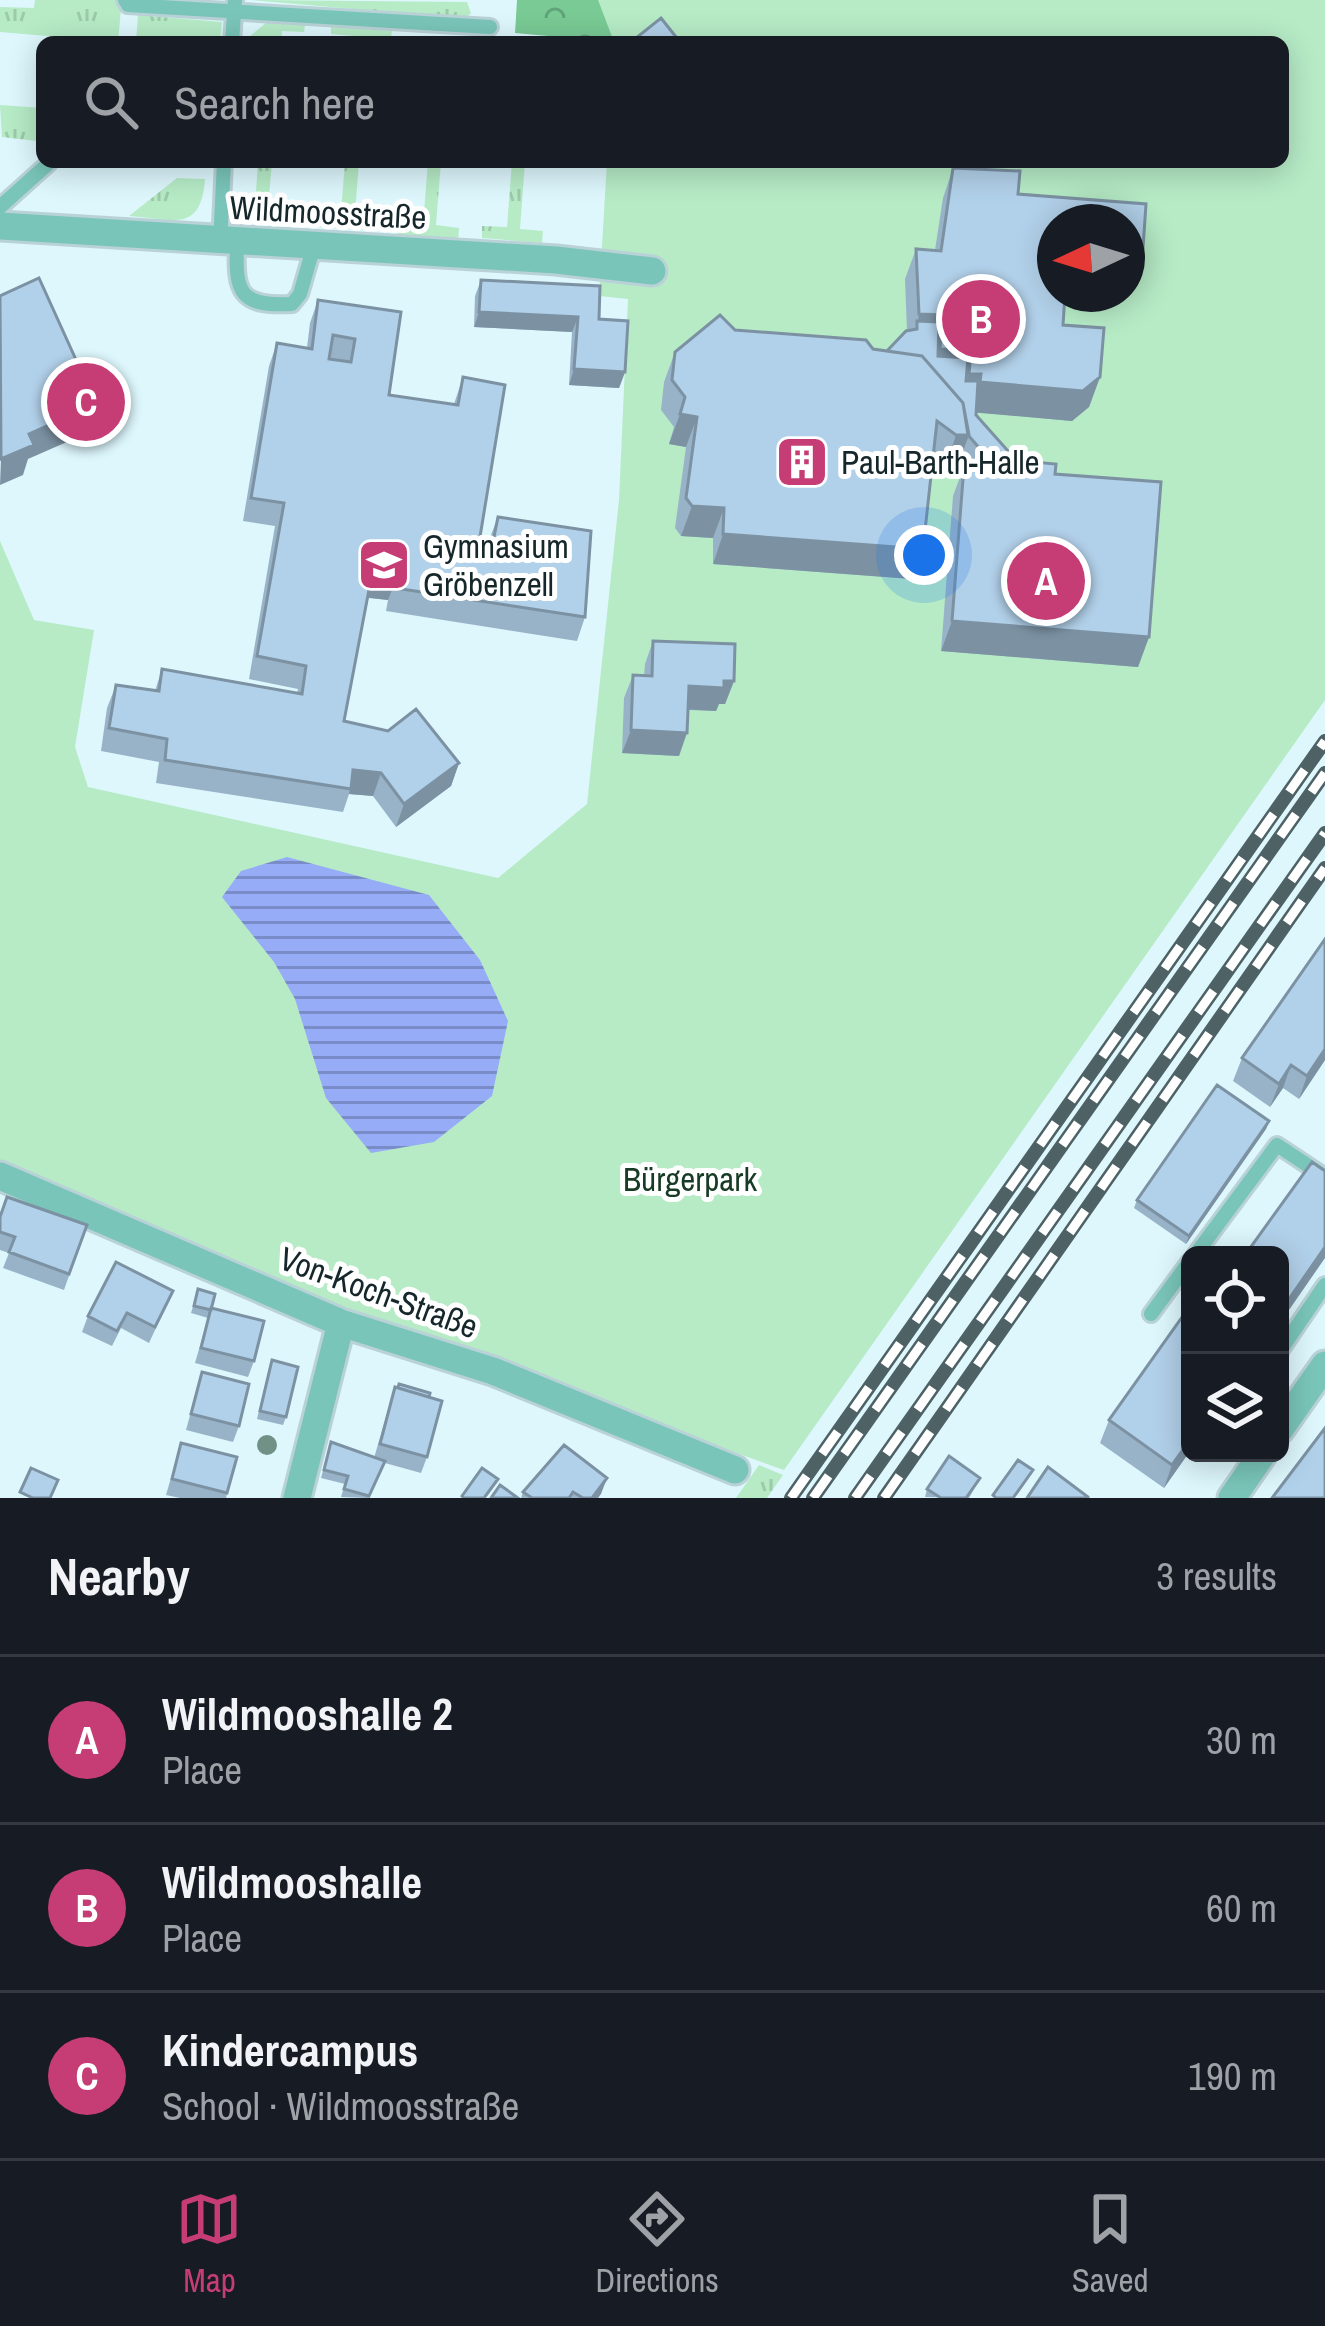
<!DOCTYPE html>
<meta charset="utf-8">
<style>
:root{--surface:#171b24;--page:#20242c;--text:#f1f3f6;--muted:#9ea1a6;--line:#363941;--accent:#c63d76}
body{margin:0;font-family:"Archivo Narrow",sans-serif;background:var(--page);color:var(--text)}
.controls{position:absolute;right:36px;bottom:36px;display:grid;overflow:hidden;border-radius:18px;box-shadow:0 6px 30px #0003}
.controls button{width:108px;height:108px;display:grid;place-items:center;padding:0;border:0;border-bottom:3px solid var(--line);background:var(--surface);color:var(--text);font:60px sans-serif}
.compass{position:absolute;left:1037px;top:204px;width:108px;height:108px;border-radius:50%;background:var(--surface);box-shadow:0 6px 30px #0003;rotate:266deg}
.you{position:absolute;left:924px;top:555px;width:42px;height:42px;margin:-30px;border:9px solid #fff;border-radius:50%;background:#1a73e8;box-shadow:0 0 0 18px #1a73e833}
.badge{display:grid;place-items:center;width:78px;height:78px;border-radius:50%;background:var(--accent);color:#fff;font-size:39px;font-weight:700}
.pin{position:absolute;translate:-50% -50%;border:6px solid #fff;box-shadow:0 3px 12px #0006}
.list{margin:0;padding:0;list-style:none}
h2{display:flex;justify-content:space-between;align-items:center;height:156px;margin:0;padding:0 48px;font-size:51px}
h2 small{font-size:39px;font-weight:400;color:var(--muted)}
.list li{display:grid;grid-template-columns:78px 1fr auto;gap:36px;align-items:center;box-sizing:border-box;height:168px;padding:0 48px;border-top:3px solid var(--line)}
.list b{display:block;font-size:45px;white-space:nowrap}
.list p{margin:0;font-size:39px;white-space:nowrap;color:var(--muted)}
.list em{font-size:39px;font-style:normal;color:var(--muted)}
.icon{flex:none;width:66px;height:66px;fill:none;stroke:currentColor;stroke-width:2;stroke-linecap:round;stroke-linejoin:round}
.map{position:relative;flex:none;width:1325px;height:1498px;overflow:hidden}
.search{position:absolute;background:var(--surface);box-shadow:0 6px 30px #0003;left:36px;right:36px;top:36px;height:132px;display:flex;align-items:center;gap:30px;box-sizing:border-box;padding:0 42px;border-radius:18px;color:var(--muted);font-size:45px}
.sheet{height:660px;background:var(--surface)}
nav{display:flex;justify-content:space-around;align-items:center;box-sizing:border-box;height:168px;border-top:3px solid var(--line);background:var(--surface);font-size:33px;color:var(--muted)}
nav a{display:grid;justify-items:center;gap:6px}
nav .on{color:var(--accent)}
.map>svg:first-child{display:block}
.grass{fill:url(#grass-tufts)}
.forest{fill:url(#forest-crowns)}
.green{fill:#b6ebc6;fill-rule:evenodd}
.water{fill:url(#water-rules)}
.lines{fill:none;stroke-linecap:round;stroke-linejoin:round}
.service-casing{stroke:#b9d2d7;stroke-width:20}
.minor-casing{stroke:#b9d2d7;stroke-width:33}
.service{stroke:#7ac5b9;stroke-width:14}
.minor{stroke:#7ac5b9;stroke-width:27}
.rail-casing{stroke:#4e6266;stroke-width:14}
.rail{stroke:#fff;stroke-width:9;stroke-dasharray:27;stroke-linecap:butt}
.tree{fill:#719086}
.wall{fill:#98b3c8}
.shaded-wall{fill:#7c92a3}
.building{fill:#b1d0e9;stroke:#7c92a3;stroke-width:3;fill-rule:evenodd}
.labels{text-anchor:middle;dominant-baseline:central;stroke-width:10;stroke-linejoin:round;paint-order:stroke}
.street-label{font-size:33px;fill:#16272b;stroke:#fff}
.poi-label{font-size:33px;fill:#16272b;stroke:#fff;text-anchor:start}
.park-label{font-size:33px;fill:#183b25;stroke:#fff}
</style>
<div class="map">
<svg width="1325" height="1498" viewBox="0 0 1325 1498">
<defs>
<pattern id="grass-tufts" width="24" height="20" patternUnits="userSpaceOnUse" patternTransform="scale(3)"><rect width="24" height="20" fill="#b6ebc6"/><path d="M3 7l-1-3M5 7V3M7 7l1-3M15 17l-1-3M17 17v-4M19 17l1-3" fill="none" stroke="#9ccaaa"/></pattern>
<pattern id="forest-crowns" width="20" height="18" patternUnits="userSpaceOnUse" patternTransform="scale(3)"><rect width="20" height="18" fill="#79ca95"/><path d="M2 6a3 3 0 1 1 6 0M12 15a3 3 0 1 1 6 0" fill="none" stroke="#62a47a"/></pattern>
<pattern id="water-rules" width="6" height="5" patternUnits="userSpaceOnUse" patternTransform="scale(3)"><rect width="6" height="5" fill="#96acf7"/><path d="M0 2.5h6" fill="none" stroke="#798cc8"/></pattern>
</defs>
<rect width="100%" height="100%" fill="#ddf7fd"/>
<path class="grass" d="M 35,0 L 116,0 L 121,9 L 118,42 L 0,32 L 0,7 L 34,8 Z
M 252,0 L 467,2 L 471,13 L 465,19 Z
M 138,15 L 222,22 L 220,42 L 136,42 Z
M 267,22 L 305,25 L 304,32 L 282,31 L 281,42 L 243,42 Z
M 331,26 L 392,31 L 391,38 L 354,42 L 354,36 L 331,34 Z
M 0,105 L 42,108 L 42,136 L 37,141 L 2,137 Z
M 258,162 L 272,162 L 268,207 L 291,209 L 290,225 L 229,221 L 230,204 L 255,206 Z
M 345,162 L 359,162 L 355,213 L 377,215 L 376,231 L 316,227 L 317,211 L 341,212 Z
M 428,162 L 441,162 L 436,225 L 459,228 L 458,244 L 397,239 L 398,223 L 423,224 Z
M 512,162 L 525,162 L 520,229 L 543,231 L 542,243 L 482,238 L 482,226 L 507,227 Z
M 177,178 L 205,179 C 201,234 173,219 129,216 Z
M 759,1465 L 783,1475 L 767,1498 L 736,1498 Z"/>
<path class="forest" d="M 517,0 L 822,0 L 614,42 L 515,33 Z"/>
<path class="green" d="M 598,0 L 1325,0 L 1325,700 L 784,1470 L 349,1315 L 0,1166 L 0,541 L 34,620 L 94,630 L 75,747 L 88,787 L 498,878 L 587,804 L 619,500 L 628,299 L 599,296 L 607,162 L 1283,162 L 1283,42 L 614,42 ZM 1055,222 L 1127,222 L 1127,294 L 1055,294 Z"/>
<path class="water" d="M 287,857 L 429,895 L 480,960 L 508,1021 L 492,1096 L 434,1142 L 371,1153 L 326,1098 L 295,999 L 274,962 L 222,897 L 241,871 Z"/>
<g class="lines">
<g class="service-casing">
<path id="service" d="M 125,0 L 128,5 L 490,27
M 232,42 L 235,0
M 0,207 L 50,162
M 220,243 L 224,162
M 237,244 C 235,292 239,307 292,304 L 300,294 L 313,249
M 1195,1255 L 1277,1145 L 1325,1177
M 1151,1314 L 1190,1261
M 1280,1351 L 1325,1285"/>
</g>
<g class="minor-casing">
<path id="minor" d="M 0,226 L 556,260 L 652,271
M 0,1176 L 341,1323 L 493,1371 L 735,1470
M 1280,1429 L 1325,1365
M 297,1498 L 341,1323
M 1232,1498 L 1263,1453"/>
</g>
<use href="#service" class="service"/>
<use href="#minor" class="minor"/>
<g class="rail-casing">
<path id="rail" d="M 791,1498 L 1325,741
M 813,1498 L 1325,773
M 855,1498 L 1325,833
M 884,1498 L 1325,868"/>
</g>
<use href="#rail" class="rail"/>
</g>
<circle class="tree" cx="267" cy="1445" r="10"/>
<path class="wall" d="M 953,168 L 1020,171 L 1018,194 L 1146,204 L 1143,248 L 1132,278 L 1127,278 L 1127,222 L 1055,222 L 1055,294 L 1100,294 L 1098,297 L 1065,294 L 1063,325 L 1104,328 L 1100,377 L 1089,407 L 1072,421 L 976,412 L 976,415 L 1016,460 L 1056,464 L 1055,474 L 1161,482 L 1149,637 L 1138,667 L 941,651 L 953,496 L 964,466 L 967,467 L 960,459 L 958,465 L 946,465 L 933,456 L 923,549 L 912,579 L 713,564 L 713,538 L 681,536 L 675,528 L 686,447 L 669,444 L 674,427 L 661,410 L 664,382 L 675,352 L 720,315 L 735,330 L 866,340 L 873,349 L 887,351 L 907,331 L 905,279 L 916,249 L 935,250 L 943,198 Z
M 481,280 L 599,319 L 625,372 L 619,388 L 569,385 L 572,332 L 474,327 L 475,296 Z
M 318,300 L 401,312 L 389,395 L 454,404 L 463,377 L 477,555 L 486,556 L 489,540 L 498,517 L 585,617 L 577,641 L 386,611 L 388,600 L 368,598 L 344,721 L 459,763 L 451,786 L 396,827 L 373,796 L 349,794 L 343,812 L 156,783 L 159,762 L 101,751 L 107,708 L 116,685 L 155,691 L 162,669 L 297,693 L 298,689 L 249,679 L 275,526 L 243,521 L 269,366 L 277,343 L 307,348 L 310,323 Z
M 653,641 L 734,681 L 725,704 L 719,704 L 716,711 L 688,710 L 679,756 L 622,753 L 624,698 L 633,675 L 644,676 L 645,664 Z
M 1325,939 L 1325,1060 L 1299,1099 L 1283,1088 L 1270,1107 L 1233,1081 L 1242,1058 Z
M 1269,1121 L 1266,1129 L 1186,1244 L 1134,1208 L 1137,1200 Z
M 0,1216 L 87,1225 L 64,1290 L 3,1268 L 9,1253 L 0,1250 Z
M 198,1289 L 254,1361 L 248,1377 L 195,1363 L 208,1318 L 191,1313 Z
M 173,1291 L 149,1343 L 121,1328 L 112,1346 L 82,1332 L 88,1316 Z
M 1190,1306 L 1190,1451 L 1164,1488 L 1100,1443 L 1109,1420 Z
M 269,1368 L 286,1417 L 283,1425 L 257,1419 Z
M 202,1372 L 239,1426 L 233,1442 L 186,1430 Z
M 395,1387 L 427,1457 L 421,1473 L 385,1463 L 369,1498 L 341,1497 L 345,1484 L 321,1478 L 331,1442 L 374,1458 Z
M 181,1443 L 237,1457 L 226,1498 L 180,1498 L 166,1495 Z
M 607,1478 L 598,1498 L 521,1498 L 523,1492 Z
M 980,1478 L 969,1498 L 925,1497 L 927,1489 Z"/>
<path class="shaded-wall" d="M 1127,248 L 1143,248 L 1132,278 L 1127,278 Z
M 1063,294 L 1100,294 L 1098,297 Z
M 479,312 L 578,317 L 572,332 L 474,327 Z
M 919,314 L 942,315 L 931,345 L 917,329 Z
M 940,349 L 971,351 L 960,381 L 930,375 Z
M 574,369 L 625,372 L 619,388 L 569,385 Z
M 969,374 L 981,374 L 970,404 L 958,404 Z
M 1100,377 L 1089,407 L 1072,421 L 969,412 L 980,382 Z
M 96,404 L 85,434 L 28,459 L 23,475 L 0,485 L 1,459 L 29,434 Z
M 680,414 L 697,417 L 686,447 L 669,444 Z
M 956,435 L 969,435 L 958,465 L 946,465 Z
M 692,506 L 724,508 L 713,538 L 681,536 Z
M 723,534 L 923,549 L 912,579 L 713,564 Z
M 372,574 L 397,577 L 388,600 L 364,597 Z
M 952,621 L 1149,637 L 1138,667 L 941,651 Z
M 724,681 L 734,681 L 725,704 L 719,704 L 716,711 L 681,709 L 689,686 Z
M 631,730 L 687,733 L 679,756 L 622,753 Z
M 459,763 L 451,786 L 396,827 L 404,804 Z
M 353,770 L 381,773 L 373,796 L 349,794 Z
M 1325,1049 L 1325,1060 L 1299,1099 L 1307,1076 Z
M 1291,1065 L 1283,1088 L 1270,1107 L 1279,1084 Z
M 1269,1121 L 1266,1129 L 1186,1244 L 1189,1236 Z
M 1325,1247 L 1325,1258 L 1280,1323 L 1280,1312 Z
M 1190,1440 L 1190,1451 L 1164,1488 L 1172,1465 Z
M 607,1478 L 601,1494 L 598,1498 L 592,1498 Z"/>
<path class="building" d="M 661,18 L 680,42 L 631,42 Z
M 953,168 L 1020,171 L 1018,194 L 1146,204 L 1143,248 L 1127,248 L 1127,222 L 1055,222 L 1055,294 L 1065,294 L 1063,325 L 1104,328 L 1100,377 L 1083,391 L 980,382 L 981,374 L 969,374 L 971,351 L 940,349 L 942,315 L 919,314 L 916,249 L 941,251 Z
M 39,278 L 96,404 L 29,434 L 34,445 L 1,459 L 0,296 Z
M 481,280 L 600,286 L 599,319 L 628,321 L 625,372 L 574,369 L 578,317 L 479,312 Z
M 318,300 L 401,312 L 389,395 L 458,405 L 463,377 L 505,385 L 477,555 L 490,557 L 498,517 L 591,531 L 585,617 L 395,588 L 397,577 L 372,574 L 344,721 L 388,731 L 416,709 L 459,763 L 404,804 L 381,773 L 353,770 L 351,789 L 165,760 L 167,739 L 109,728 L 116,685 L 159,691 L 162,669 L 302,694 L 306,666 L 257,656 L 284,503 L 251,498 L 277,343 L 312,349 ZM 333,335 L 355,339 L 351,362 L 329,359 Z
M 720,315 L 735,330 L 866,340 L 873,349 L 922,356 L 963,403 L 969,435 L 956,435 L 937,421 L 923,549 L 723,534 L 724,508 L 692,506 L 686,498 L 697,417 L 680,414 L 685,397 L 672,380 L 675,352 Z
M 917,321 L 939,322 L 938,356 L 968,358 L 966,381 L 978,381 L 976,415 L 1016,460 L 998,459 L 995,466 L 968,435 L 963,403 L 922,356 L 887,351 L 906,331 L 917,329 Z
M 998,459 L 1056,464 L 1055,474 L 1161,482 L 1149,637 L 952,621 L 964,466 L 997,469 Z
M 653,641 L 735,644 L 734,681 L 724,681 L 724,688 L 689,686 L 687,733 L 631,730 L 633,675 L 652,676 Z
M 1325,939 L 1325,1049 L 1307,1076 L 1291,1065 L 1279,1084 L 1242,1058 Z
M 1217,1085 L 1269,1121 L 1189,1236 L 1137,1200 Z
M 1312,1162 L 1325,1171 L 1325,1247 L 1280,1312 L 1280,1255 L 1245,1255 Z
M 7,1197 L 87,1225 L 69,1274 L 9,1252 L 15,1237 L 0,1232 L 0,1217 Z
M 116,1262 L 173,1291 L 155,1327 L 127,1313 L 117,1331 L 88,1316 Z
M 198,1289 L 215,1294 L 211,1310 L 194,1306 Z
M 1190,1306 L 1190,1440 L 1172,1465 L 1109,1420 Z
M 211,1308 L 264,1321 L 254,1361 L 201,1348 Z
M 272,1360 L 298,1367 L 286,1417 L 260,1411 Z
M 202,1372 L 249,1384 L 239,1426 L 191,1414 Z
M 399,1384 L 430,1393 L 429,1397 L 398,1388 Z
M 395,1387 L 442,1401 L 427,1457 L 380,1444 Z
M 1325,1428 L 1325,1498 L 1272,1498 Z
M 331,1442 L 385,1461 L 369,1496 L 344,1489 L 348,1476 L 324,1470 Z
M 181,1443 L 237,1457 L 227,1493 L 172,1479 Z
M 564,1445 L 607,1478 L 592,1498 L 583,1498 L 573,1492 L 569,1498 L 532,1498 L 523,1492 Z
M 949,1456 L 980,1478 L 966,1498 L 941,1498 L 927,1489 Z
M 1018,1460 L 1033,1470 L 1013,1498 L 996,1498 L 993,1495 Z
M 1048,1467 L 1088,1497 L 1088,1498 L 1027,1498 Z
M 31,1468 L 58,1480 L 50,1498 L 33,1498 L 20,1492 Z
M 482,1468 L 498,1479 L 484,1498 L 464,1498 L 462,1496 Z
M 500,1485 L 518,1498 L 491,1498 Z"/>
<defs>
<g id="building-square" transform="scale(2.7)"><rect x="-9" y="-9" width="18" height="18" rx="4" fill="#c63d76" stroke="#fff"/><path d="M-4-6H4V6H1V3H-1V6H-4ZM-2.5-4.3h1.7v1.8h-1.7ZM.8-4.3h1.7v1.8H.8ZM-2.5-1h1.7V.8h-1.7ZM.8-1h1.7V.8H.8Z" fill="#fff"/></g>
<g id="school-square" transform="scale(2.7)"><rect x="-9" y="-9" width="18" height="18" rx="4" fill="#c63d76" stroke="#fff"/><path d="M0-5L7-2L0 1L-7-2ZM-4 1L0 2.5L4 1V4Q0 6-4 4Z" fill="#fff"/></g>
</defs>
<g fill-rule="evenodd">
<use href="#building-square" x="802" y="462"/>
<use href="#school-square" x="384" y="565"/>
</g>
<g class="labels">
<g class="street-label">
<text transform="translate(328 212) rotate(3)">Wildmoosstraße</text>
<text transform="translate(379 1292) rotate(20)">Von-Koch-Straße</text>
</g>
<g class="poi-label">
<text x="841" y="462">Paul-Barth-Halle</text>
<text x="423" y="546">Gymnasium<tspan x="423" dy="38">Gröbenzell</tspan></text>
</g>
<g class="park-label">
<text x="690" y="1179">Bürgerpark</text>
</g>
</g>
</svg>
<div class="controls">
<button><svg class="icon" aria-label="locate" viewBox="0 0 24 24"><circle cx="12" cy="12" r="6"/><path d="M12 2v4M12 18v4M2 12h4M18 12h4"/></svg></button>
<button><svg class="icon" aria-label="layers" viewBox="0 0 24 24"><path d="M12 4l9 5-9 5-9-5zM3 14l9 5 9-5"/></svg></button>
</div>
<svg class="compass" viewBox="-18 -18 36 36"><path d="M0-13l5 13h-10z" fill="#e53935"/><path d="M0 13l5-13h-10z" fill="#9ea1a6"/></svg>
<div class="you"></div>
<div class="pin badge" style="left:1046px;top:581px">A</div>
<div class="pin badge" style="left:981px;top:319px">B</div>
<div class="pin badge" style="left:86px;top:402px">C</div>
<div class="search"><svg class="icon" aria-label="search" viewBox="0 0 24 24"><circle cx="10" cy="10" r="6"/><path d="M15 15l6 6"/></svg>Search here</div>
</div>
<section class="sheet">
<h2>Nearby<small>3 results</small></h2>
<ul class="list">
<li><span class="badge">A</span><div><b>Wildmooshalle 2</b><p>Place</p></div><em>30 m</em></li>
<li><span class="badge">B</span><div><b>Wildmooshalle</b><p>Place</p></div><em>60 m</em></li>
<li><span class="badge">C</span><div><b>Kindercampus</b><p>School · Wildmoosstraße</p></div><em>190 m</em></li>
</ul>
</section>
<nav>
<a class="on"><svg class="icon" aria-label="map" viewBox="0 0 24 24"><path d="M3 6l6-2 6 2 6-2v14l-6 2-6-2-6 2zM9 4v14M15 6v14"/></svg>Map</a>
<a><svg class="icon" aria-label="directions" viewBox="0 0 24 24"><path d="M12 3l9 9-9 9-9-9zM9 14v-3h6M13 9l2 2-2 2"/></svg>Directions</a>
<a><svg class="icon" aria-label="saved" viewBox="0 0 24 24"><path d="M7 4h10v16l-5-4-5 4z"/></svg>Saved</a>
</nav>
